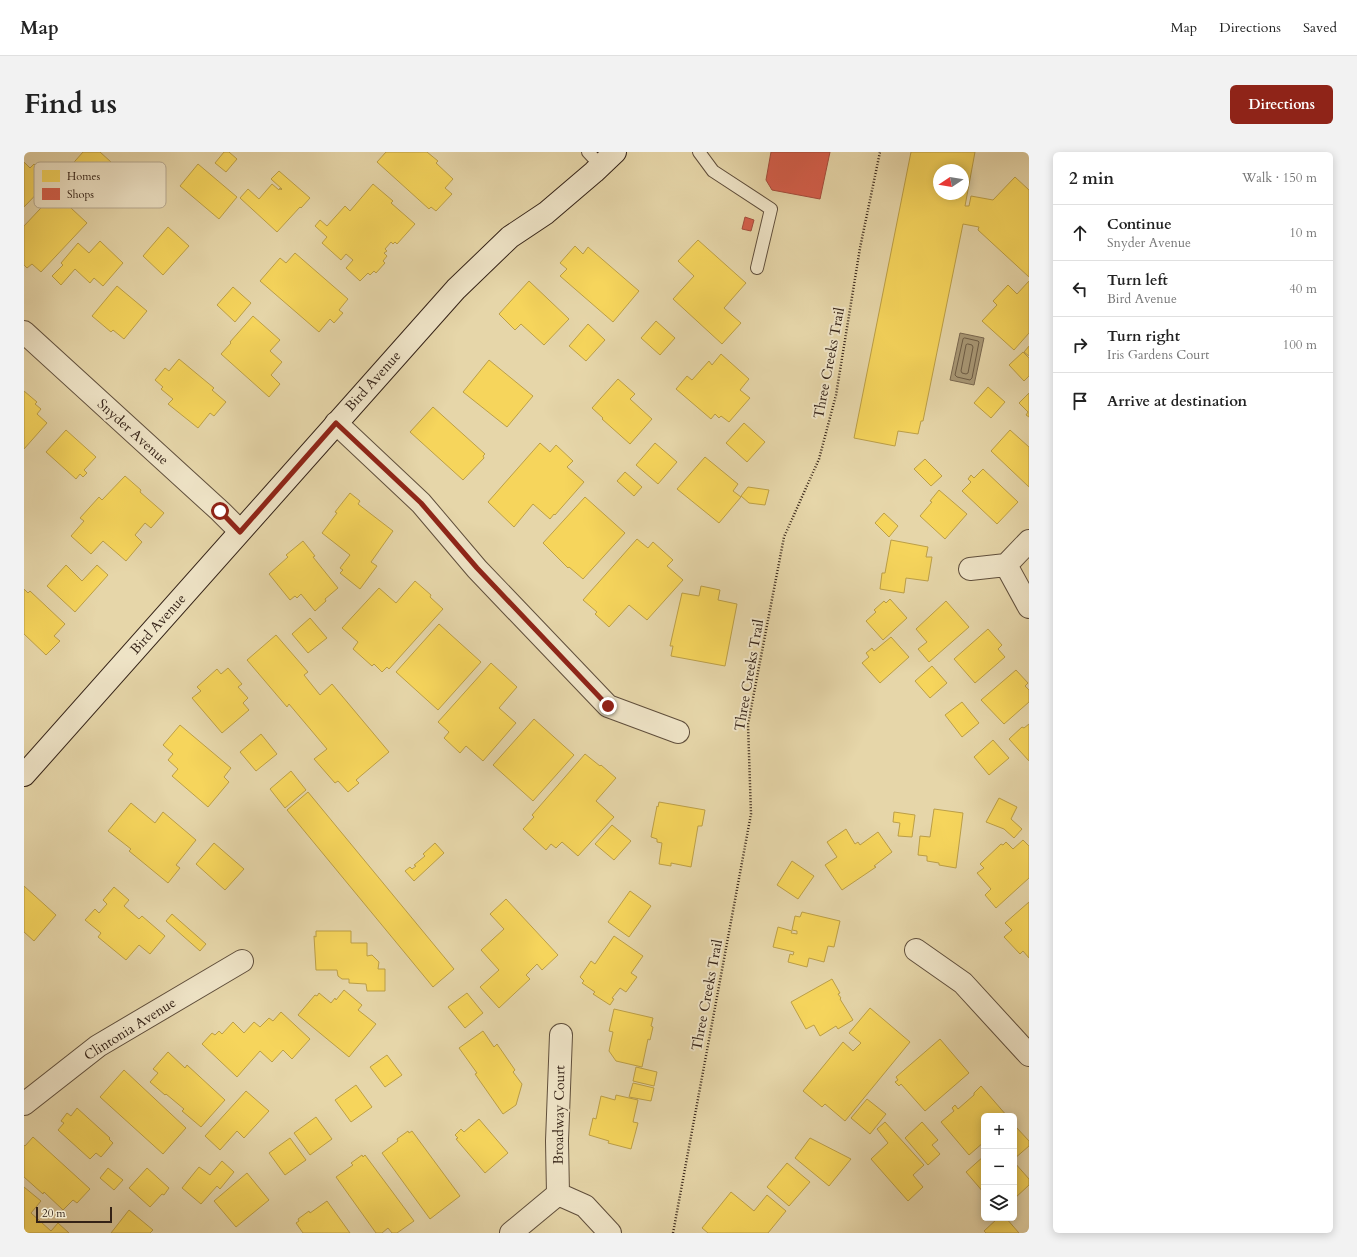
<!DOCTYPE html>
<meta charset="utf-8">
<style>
:root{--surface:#fff;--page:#f2f2f2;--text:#222;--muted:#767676;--line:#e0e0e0;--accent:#8f2418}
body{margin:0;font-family:Cardo,serif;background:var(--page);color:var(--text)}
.controls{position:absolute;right:12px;bottom:12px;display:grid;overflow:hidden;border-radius:6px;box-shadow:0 2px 10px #0003}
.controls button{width:36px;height:36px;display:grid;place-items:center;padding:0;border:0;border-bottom:1px solid var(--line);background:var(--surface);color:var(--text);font:20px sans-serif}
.compass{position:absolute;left:909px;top:12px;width:36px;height:36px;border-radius:50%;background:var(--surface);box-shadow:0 2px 10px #0003;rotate:258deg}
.scale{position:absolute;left:12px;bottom:10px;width:76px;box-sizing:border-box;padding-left:4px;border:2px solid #342217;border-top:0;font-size:11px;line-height:14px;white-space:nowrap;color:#342217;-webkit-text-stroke:3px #efe4c7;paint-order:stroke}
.stop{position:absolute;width:12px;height:12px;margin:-9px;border:3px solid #8f2418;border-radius:50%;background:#fff}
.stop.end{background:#8f2418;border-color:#fff;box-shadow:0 1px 4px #0008}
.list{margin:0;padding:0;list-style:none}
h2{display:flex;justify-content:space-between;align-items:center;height:52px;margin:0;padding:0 16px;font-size:17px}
h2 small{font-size:13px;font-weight:400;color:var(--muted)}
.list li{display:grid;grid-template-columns:26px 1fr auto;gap:12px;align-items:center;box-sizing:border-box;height:56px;padding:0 16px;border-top:1px solid var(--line)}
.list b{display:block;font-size:15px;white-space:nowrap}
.list p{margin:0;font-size:13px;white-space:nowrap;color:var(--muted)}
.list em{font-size:13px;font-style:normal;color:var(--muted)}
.icon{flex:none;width:22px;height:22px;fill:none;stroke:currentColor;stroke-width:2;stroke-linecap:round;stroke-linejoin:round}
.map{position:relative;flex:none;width:1005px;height:1081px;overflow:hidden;border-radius:6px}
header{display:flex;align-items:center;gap:24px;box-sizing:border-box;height:56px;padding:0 20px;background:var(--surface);border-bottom:1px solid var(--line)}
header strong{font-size:19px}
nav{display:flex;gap:22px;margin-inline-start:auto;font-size:14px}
.intro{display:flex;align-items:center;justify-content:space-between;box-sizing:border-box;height:96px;padding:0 24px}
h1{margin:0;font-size:28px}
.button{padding:10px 18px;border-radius:6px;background:var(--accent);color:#fff;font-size:14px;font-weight:700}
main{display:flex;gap:24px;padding:0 24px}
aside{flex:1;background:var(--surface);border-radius:6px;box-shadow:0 2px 10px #0003}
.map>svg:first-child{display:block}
.water{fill:#a99977;stroke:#7a6951}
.homes{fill:#f6d55c;stroke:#bc9f47;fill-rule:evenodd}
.shops{fill:#d6604d;stroke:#a54d3d}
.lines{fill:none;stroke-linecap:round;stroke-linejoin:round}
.shore{stroke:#6e5e47;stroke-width:1}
.service-casing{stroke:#604f3c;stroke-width:14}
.minor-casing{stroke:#604f3c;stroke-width:24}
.secondary-casing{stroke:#342217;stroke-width:24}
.path{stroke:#342217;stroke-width:2.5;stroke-dasharray:1 2;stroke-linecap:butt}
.service{stroke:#efe4c7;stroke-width:12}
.minor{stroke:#efe4c7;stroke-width:22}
.secondary{stroke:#efe4c7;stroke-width:22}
.route{stroke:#8f2418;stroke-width:5}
.labels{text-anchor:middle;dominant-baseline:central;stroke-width:4;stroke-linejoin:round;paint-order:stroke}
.street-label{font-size:14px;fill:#342217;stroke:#efe4c7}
.key{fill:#efe4c7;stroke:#b7aa92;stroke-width:1}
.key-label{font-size:11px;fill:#342217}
</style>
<header>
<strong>Map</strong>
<nav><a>Map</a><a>Directions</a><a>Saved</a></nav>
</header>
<div class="intro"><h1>Find us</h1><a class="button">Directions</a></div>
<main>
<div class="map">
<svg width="1005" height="1081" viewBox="0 0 1005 1081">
<rect width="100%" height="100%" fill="#e6d6a9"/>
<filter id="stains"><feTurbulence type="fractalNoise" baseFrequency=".005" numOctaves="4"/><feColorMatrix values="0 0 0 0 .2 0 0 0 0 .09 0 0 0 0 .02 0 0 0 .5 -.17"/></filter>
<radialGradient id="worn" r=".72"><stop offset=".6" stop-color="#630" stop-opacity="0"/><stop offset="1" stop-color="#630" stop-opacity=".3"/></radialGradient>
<path class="water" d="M 936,181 L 960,186 L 950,233 L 926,228 Z"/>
<path class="homes" d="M 59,0 L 76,0 L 87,10 L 63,36 L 44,17 Z
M 200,0 L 205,0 L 213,7 L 202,20 L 191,11 Z
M 362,0 L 403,0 L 414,9 L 412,11 L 429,27 L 421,36 L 428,42 L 412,59 L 407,55 L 405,57 L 353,10 Z
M 887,0 L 951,0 L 941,54 L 945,54 L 947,44 L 969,48 L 991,25 L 1005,38 L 1005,125 L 954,78 L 955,75 L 939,72 L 899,269 L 897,269 L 894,282 L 874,279 L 871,294 L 830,286 ZM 915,18 L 939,18 L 939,42 L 915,42 Z
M 0,10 L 6,16 L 10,12 L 26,28 L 0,55 Z
M 174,12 L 213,45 L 195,67 L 156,34 Z
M 255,19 L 286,46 L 277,56 L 276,55 L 253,80 L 216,46 L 224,37 L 235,47 L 248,32 L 255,38 L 256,36 L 257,38 L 258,37 L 247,27 Z
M 349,32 L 369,49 L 367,51 L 391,72 L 373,92 L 371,90 L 369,92 L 367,90 L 361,97 L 363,99 L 360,101 L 363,104 L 359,109 L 361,111 L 352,121 L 350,119 L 346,123 L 344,121 L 336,129 L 322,116 L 329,108 L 322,102 L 317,108 L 298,91 L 303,85 L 291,74 L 296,68 L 303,74 L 321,54 L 326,59 Z
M 31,41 L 63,71 L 17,120 L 8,112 L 3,116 L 0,113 L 0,74 Z
M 144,75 L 165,94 L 139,123 L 119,104 Z
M 674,88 L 722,131 L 700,156 L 717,171 L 698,192 L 649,147 L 670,124 L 654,109 Z
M 76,89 L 99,111 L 79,134 L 70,126 L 66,131 L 51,117 L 37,133 L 28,124 L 39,113 L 37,111 L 54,91 L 65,101 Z
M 551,94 L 559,102 L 564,95 L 615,139 L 589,170 L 536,124 L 543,117 L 536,111 Z
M 271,101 L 324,147 L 315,158 L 319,161 L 310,171 L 306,167 L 295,180 L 236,129 L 256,106 L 262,111 Z
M 505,129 L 545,167 L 520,193 L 497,172 L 491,178 L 475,162 Z
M 1005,129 L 1005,181 L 990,198 L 958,169 L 973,153 L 969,149 L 984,133 L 993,142 Z
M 93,134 L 123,159 L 100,187 L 89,178 L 87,180 L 68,164 Z
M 209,135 L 227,151 L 211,170 L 193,153 Z
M 229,164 L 256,188 L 246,199 L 258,210 L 247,223 L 256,232 L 245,245 L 197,202 L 207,191 L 206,190 Z
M 632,169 L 651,186 L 636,203 L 617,186 Z
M 564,172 L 581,188 L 562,209 L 545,194 Z
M 1005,194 L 1005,204 L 1000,200 Z
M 999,200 L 1005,206 L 1005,224 L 1000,229 L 985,213 Z
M 697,202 L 725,227 L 716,238 L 726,246 L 705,270 L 697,264 L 695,266 L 691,262 L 687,267 L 652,237 L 663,224 L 668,228 L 685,209 L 688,213 Z
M 155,207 L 190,236 L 188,238 L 202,250 L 190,264 L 186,261 L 174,276 L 144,252 L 149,247 L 137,237 L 139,235 L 131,228 L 141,216 L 145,219 Z
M 465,208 L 509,244 L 483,275 L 439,240 Z
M 594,227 L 611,242 L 606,247 L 628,267 L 606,292 L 578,267 L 579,266 L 568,256 Z
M 964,235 L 981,250 L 967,266 L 950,251 Z
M 0,239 L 13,250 L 11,252 L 17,257 L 13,262 L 23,271 L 0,297 Z
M 1005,241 L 1005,265 L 1002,263 L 1004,260 L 995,251 Z
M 409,255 L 461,302 L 459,304 L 460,306 L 439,328 L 386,280 Z
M 720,271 L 741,290 L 723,310 L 702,291 Z
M 42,278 L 72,305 L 60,318 L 63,321 L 59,325 L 56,322 L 52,327 L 22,300 Z
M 986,278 L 1005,295 L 1005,335 L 967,299 Z
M 516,291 L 526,300 L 532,293 L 549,309 L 543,315 L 560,330 L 531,363 L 530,362 L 526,367 L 509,352 L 490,375 L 464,350 Z
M 631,291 L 653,310 L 634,332 L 612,313 Z
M 681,305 L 714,332 L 709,339 L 717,345 L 695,371 L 653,337 Z
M 901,307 L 918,324 L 907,334 L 890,317 Z
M 959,317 L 994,350 L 973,372 L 938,339 L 947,330 L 944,327 L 947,323 L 950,326 Z
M 601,320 L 618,335 L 610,344 L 593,329 Z
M 101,324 L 117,338 L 116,340 L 140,361 L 127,376 L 121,371 L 111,383 L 118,390 L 102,409 L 79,389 L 67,402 L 47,384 L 60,369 L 56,366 L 75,345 L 78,348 Z
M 724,335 L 745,338 L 741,353 L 725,351 L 717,344 Z
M 915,338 L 943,362 L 921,387 L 896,364 L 908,350 L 906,349 Z
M 326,341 L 336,349 L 334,352 L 369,379 L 347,410 L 353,414 L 336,437 L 316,421 L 319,418 L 316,416 L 326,403 L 298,381 L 313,361 L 311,360 Z
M 561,345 L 601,381 L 559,427 L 545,415 L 544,416 L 519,391 Z
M 860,361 L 874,374 L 865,385 L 851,371 Z
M 613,387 L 624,396 L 629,390 L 649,408 L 643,414 L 659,428 L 623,468 L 605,453 L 585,475 L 571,462 L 573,460 L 559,448 Z
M 867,388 L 904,395 L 902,405 L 908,405 L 904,429 L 882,426 L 880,441 L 856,437 L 858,421 L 861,421 Z
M 279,389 L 291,404 L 289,405 L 314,436 L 301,447 L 302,449 L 291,459 L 277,442 L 273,446 L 271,444 L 266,448 L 245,422 L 264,405 L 262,403 Z
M 42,413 L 58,429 L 73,413 L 84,423 L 51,460 L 23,434 Z
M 391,429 L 407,443 L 406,445 L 419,457 L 365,517 L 363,515 L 358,520 L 350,512 L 348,514 L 329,497 L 334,490 L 318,476 L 355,436 L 372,451 Z
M 677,434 L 696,438 L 694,448 L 713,452 L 701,514 L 647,504 L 649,494 L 646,494 L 658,441 L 675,444 Z
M 0,437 L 4,441 L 6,439 L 41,472 L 30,484 L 36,489 L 22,503 L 0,482 Z
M 866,447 L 883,466 L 859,488 L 842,469 L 852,460 L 850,458 L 860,449 L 862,451 Z
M 922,449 L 945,475 L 905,510 L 894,497 L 903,490 L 892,477 Z
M 286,466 L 303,486 L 284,501 L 268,482 Z
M 415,472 L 457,510 L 414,558 L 372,520 Z
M 964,477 L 978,493 L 974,497 L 981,505 L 951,531 L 930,507 Z
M 252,483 L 284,520 L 280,523 L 296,543 L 308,532 L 365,600 L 332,628 L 335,631 L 324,640 L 314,629 L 311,631 L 290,607 L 303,597 L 265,552 L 263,555 L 223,508 Z
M 867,485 L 885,505 L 856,531 L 838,511 L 845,505 L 842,501 L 848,496 L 850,499 Z
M 467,511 L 493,535 L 475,556 L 492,571 L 459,609 L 442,594 L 436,601 L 420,586 L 425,580 L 414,570 Z
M 908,514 L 923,531 L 906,546 L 891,529 Z
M 204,516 L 218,532 L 214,535 L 224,546 L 219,551 L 225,558 L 198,581 L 168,546 L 177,539 L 173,535 L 193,517 L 197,522 Z
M 992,518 L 1004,531 L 1001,534 L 1005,538 L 1005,550 L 980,572 L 957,548 Z
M 938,550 L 955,571 L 938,585 L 921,563 Z
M 510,567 L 550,603 L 509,649 L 469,613 Z
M 1005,572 L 1005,609 L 985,587 L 998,575 L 1000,576 Z
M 156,573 L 207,616 L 200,625 L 205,630 L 184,655 L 148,624 L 154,617 L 144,608 L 149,602 L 139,593 Z
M 237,582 L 253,602 L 232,619 L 216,600 Z
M 969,588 L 985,606 L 965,623 L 950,605 Z
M 561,602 L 576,614 L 577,613 L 592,626 L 572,649 L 590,665 L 554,704 L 538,690 L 532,696 L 527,692 L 522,698 L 499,677 L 510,665 L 508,663 Z
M 267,619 L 282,638 L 261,656 L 246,637 Z
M 284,640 L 430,817 L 409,835 L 263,658 Z
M 975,646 L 993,655 L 987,667 L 998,677 L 990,686 L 980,677 L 962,670 Z
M 635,650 L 681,658 L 678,674 L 674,674 L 667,715 L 647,711 L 647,714 L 635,712 L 638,691 L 633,690 L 633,687 L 627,685 L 633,654 L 634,655 Z
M 107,651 L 131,671 L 139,660 L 172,688 L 152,713 L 156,716 L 144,731 L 105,699 L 107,697 L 84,679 Z
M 910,657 L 939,661 L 932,716 L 915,713 L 915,711 L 903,709 L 903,704 L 894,703 L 896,684 L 906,685 Z
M 870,660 L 891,663 L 888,685 L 874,684 L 876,671 L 869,670 Z
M 588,673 L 607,689 L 590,708 L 571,692 Z
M 822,677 L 831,692 L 834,690 L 836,693 L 854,680 L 868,700 L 850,714 L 852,715 L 818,738 L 801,713 L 813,705 L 803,690 Z
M 999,688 L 1005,694 L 1005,726 L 972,756 L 961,743 L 967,737 L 953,721 L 960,716 L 956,712 L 977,692 L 979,693 L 982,690 L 989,697 Z
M 190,691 L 220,717 L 201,738 L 172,712 Z
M 411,691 L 420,701 L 390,729 L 381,719 L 386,715 L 388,717 L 392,714 L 390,713 L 401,704 L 399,702 Z
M 768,709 L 790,724 L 774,747 L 753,733 Z
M 0,734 L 32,763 L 10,789 L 0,780 Z
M 90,735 L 105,748 L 100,754 L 115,767 L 118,764 L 141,784 L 126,802 L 115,793 L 102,808 L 74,785 L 77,781 L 61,768 L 71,757 L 75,761 L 83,752 L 79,748 Z
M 606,739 L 627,754 L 605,785 L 584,770 Z
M 482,747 L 534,803 L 518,818 L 513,812 L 502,823 L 506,827 L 475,856 L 456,835 L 475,818 L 457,798 L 480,777 L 466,762 Z
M 1005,750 L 1005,806 L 999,799 L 996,802 L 980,785 L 988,778 L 981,771 Z
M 778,760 L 816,769 L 810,795 L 804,794 L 800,810 L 785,806 L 783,815 L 764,810 L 766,802 L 769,803 L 770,800 L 749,795 L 754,775 L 768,779 L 767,781 L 773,782 L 773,779 L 768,778 L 771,764 L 776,765 Z
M 148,762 L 182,792 L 176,799 L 142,769 Z
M 292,779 L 327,779 L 327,791 L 343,791 L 343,804 L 348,803 L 355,810 L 354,817 L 361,817 L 361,839 L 343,839 L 342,832 L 325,831 L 325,827 L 318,827 L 314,824 L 313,818 L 292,818 L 290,784 L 292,785 Z
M 590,784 L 619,804 L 607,821 L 613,825 L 602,840 L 596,836 L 588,846 L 590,847 L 586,853 L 569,842 L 571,840 L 558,831 L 560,829 L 556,825 L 567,809 L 571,812 Z
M 808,827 L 816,841 L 814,842 L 817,846 L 816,847 L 829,868 L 814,877 L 812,874 L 796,884 L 790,873 L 782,877 L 767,850 Z
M 320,838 L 338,853 L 334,858 L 352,872 L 325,905 L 274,863 L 291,843 L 293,844 L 295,841 L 307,851 L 311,846 L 312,848 Z
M 443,841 L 459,861 L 441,876 L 424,855 Z
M 846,856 L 886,890 L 821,969 L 801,952 L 798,955 L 779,939 L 819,890 L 829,899 L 837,891 L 825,881 Z
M 590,857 L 629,866 L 627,874 L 629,875 L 626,888 L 624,887 L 618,915 L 592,909 L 585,899 L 589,880 L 585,879 Z
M 257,860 L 286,887 L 268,907 L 259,898 L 248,910 L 236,899 L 213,925 L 178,892 L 188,881 L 191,883 L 195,879 L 198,882 L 209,870 L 220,881 L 230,870 L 236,875 L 245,866 L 249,869 Z
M 459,879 L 470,895 L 473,892 L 491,918 L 489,920 L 498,932 L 492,953 L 479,962 L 451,922 L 453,921 L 435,896 Z
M 916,887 L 945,921 L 901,959 L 877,932 L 875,934 L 871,930 L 874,928 L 872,925 Z
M 144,900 L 161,916 L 163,913 L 201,948 L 177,975 L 158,959 L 160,957 L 142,942 L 141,943 L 126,930 L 134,921 L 129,917 Z
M 363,903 L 378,923 L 361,935 L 346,915 Z
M 612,915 L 633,920 L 630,934 L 609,929 Z
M 100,918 L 162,976 L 139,1002 L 76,945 Z
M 609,931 L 630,936 L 627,949 L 605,945 Z
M 332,933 L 348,955 L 327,970 L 311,948 Z
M 957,934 L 983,964 L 960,964 L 960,990 L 945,1003 L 917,970 L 930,959 L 928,956 L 931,953 L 934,957 L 950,943 L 950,941 Z
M 222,939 L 245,959 L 220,986 L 213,979 L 196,998 L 181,984 Z
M 592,943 L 614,948 L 609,970 L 614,971 L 607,997 L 584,991 L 585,989 L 565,983 L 569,966 L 572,967 L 577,944 L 591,948 Z
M 843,947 L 862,962 L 846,982 L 827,966 Z
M 53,956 L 86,986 L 85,987 L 89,991 L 77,1005 L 72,1001 L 66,1007 L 34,978 L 40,971 L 37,969 L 43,961 L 47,964 Z
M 292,965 L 308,987 L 286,1003 L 270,981 Z
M 455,967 L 484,1001 L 461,1021 L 432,987 L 434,986 L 431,983 L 437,977 L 440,980 Z
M 861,970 L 900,1013 L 889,1023 L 899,1035 L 884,1049 L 847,1007 L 864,991 L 853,977 Z
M 898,970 L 914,988 L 908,993 L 916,1002 L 904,1013 L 881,986 Z
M 992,975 L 1005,989 L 1005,994 L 990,1007 L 990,977 Z
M 384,979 L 385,981 L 388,979 L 436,1044 L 406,1067 L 358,1001 L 374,989 L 373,987 Z
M 9,985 L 66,1037 L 53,1051 L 49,1048 L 39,1058 L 20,1040 L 19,1042 L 0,1025 L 0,993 L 1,994 Z
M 266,986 L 282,1008 L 261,1023 L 245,1001 Z
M 786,986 L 827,1007 L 805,1034 L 771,1006 Z
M 338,1003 L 339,1005 L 341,1003 L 390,1069 L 373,1081 L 368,1081 L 364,1076 L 358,1081 L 352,1081 L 312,1025 L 329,1013 L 327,1011 Z
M 960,1004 L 960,1041 L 942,1020 Z
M 198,1009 L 210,1020 L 196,1037 L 193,1034 L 177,1052 L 158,1036 L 175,1015 L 186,1023 Z
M 990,1010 L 1005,1027 L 1005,1033 L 990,1047 Z
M 763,1011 L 786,1030 L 765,1054 L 743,1035 Z
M 84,1016 L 99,1028 L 90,1038 L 76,1026 Z
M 123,1016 L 145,1036 L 140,1043 L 138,1042 L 126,1055 L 105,1036 Z
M 223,1021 L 245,1048 L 212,1075 L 190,1049 Z
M 0,1035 L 17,1049 L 7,1061 L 27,1079 L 34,1071 L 45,1081 L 0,1081 Z
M 707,1040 L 730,1059 L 743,1043 L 762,1059 L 744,1081 L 684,1081 L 678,1076 Z
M 303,1049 L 326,1081 L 279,1081 L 272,1071 L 275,1069 L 274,1067 L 285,1059 L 286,1061 Z
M 105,1058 L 129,1078 L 126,1081 L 87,1081 Z
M 974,1066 L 982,1066 L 995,1081 L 962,1081 L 960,1079 Z"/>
<path class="shops" d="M 747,0 L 806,0 L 796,47 L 748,38 L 742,28 Z
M 721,65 L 730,68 L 727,79 L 718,77 Z"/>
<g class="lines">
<path class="shore" d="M 941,186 L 954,189 L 955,190 L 948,226 L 946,228 L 933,225 L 931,223 L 939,187 Z
M 944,192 L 948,193 L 949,195 L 944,221 L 942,222 L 938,221 L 937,219 L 942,193 Z"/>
<g class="service-casing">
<path id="service" d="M 564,0 L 577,14
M 675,0 L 689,19 L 747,57 L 733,116"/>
</g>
<g class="minor-casing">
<path id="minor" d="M 0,180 L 196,359 L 216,379
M 312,271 L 397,351 L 453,417 L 584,554 L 654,580
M 982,413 L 1005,455
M 946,417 L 982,413 L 1005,389
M 892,798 L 939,831 L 1005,903
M 0,952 L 74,894 L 218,809
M 534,1042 L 533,989 L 537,883
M 487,1081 L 534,1042 L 561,1054 L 586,1081"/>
</g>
<g class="secondary-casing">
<path id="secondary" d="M 0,623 L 432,137 L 486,85 L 522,61 L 570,20 L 591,0"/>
</g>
<path class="path" d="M 649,1081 L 727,662 L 724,572 L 760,385 L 795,307 L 812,243 L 836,96 L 856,0"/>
<use href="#service" class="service"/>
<use href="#minor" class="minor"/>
<use href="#secondary" class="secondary"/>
</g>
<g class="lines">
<path class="route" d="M 196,359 L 216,380 L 312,271 L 397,351 L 453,416 L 584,554"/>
</g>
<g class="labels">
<g class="street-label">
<text transform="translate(805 211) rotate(-79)">Three Creeks Trail</text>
<text transform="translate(349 229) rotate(-48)">Bird Avenue</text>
<text transform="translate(109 280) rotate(42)">Snyder Avenue</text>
<text transform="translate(134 472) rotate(-48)">Bird Avenue</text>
<text transform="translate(725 523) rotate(-80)">Three Creeks Trail</text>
<text transform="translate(683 843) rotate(-79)">Three Creeks Trail</text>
<text transform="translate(106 877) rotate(-32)">Clintonia Avenue</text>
<text transform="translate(535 963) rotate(-89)">Broadway Court</text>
</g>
</g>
<rect x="10" y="10" width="132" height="46" rx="6" class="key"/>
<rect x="18" y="18" width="18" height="12" fill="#f6d55c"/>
<rect x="18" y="36" width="18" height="12" fill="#d6604d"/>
<g class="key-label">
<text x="43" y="28">Homes</text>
<text x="43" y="46">Shops</text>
</g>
<rect width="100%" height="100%" filter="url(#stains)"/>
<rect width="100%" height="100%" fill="url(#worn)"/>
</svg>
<div class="controls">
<button>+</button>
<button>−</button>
<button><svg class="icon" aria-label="layers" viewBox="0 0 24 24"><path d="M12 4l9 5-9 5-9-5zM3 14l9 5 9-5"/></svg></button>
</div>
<svg class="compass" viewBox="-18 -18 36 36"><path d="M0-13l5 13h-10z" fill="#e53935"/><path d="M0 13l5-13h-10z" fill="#767676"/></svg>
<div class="scale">20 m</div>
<div class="stop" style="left:196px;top:359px"></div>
<div class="stop end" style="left:584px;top:554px"></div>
</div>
<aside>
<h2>2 min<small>Walk · 150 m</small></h2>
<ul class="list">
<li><svg class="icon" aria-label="ahead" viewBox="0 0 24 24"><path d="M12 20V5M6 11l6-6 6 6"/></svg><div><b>Continue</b><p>Snyder Avenue</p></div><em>10 m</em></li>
<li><svg class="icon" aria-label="left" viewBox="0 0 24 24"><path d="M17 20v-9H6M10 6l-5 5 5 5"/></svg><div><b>Turn left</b><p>Bird Avenue</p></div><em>40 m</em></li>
<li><svg class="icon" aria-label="right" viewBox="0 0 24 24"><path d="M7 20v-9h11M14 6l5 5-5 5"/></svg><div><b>Turn right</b><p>Iris Gardens Court</p></div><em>100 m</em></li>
<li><svg class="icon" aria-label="arrive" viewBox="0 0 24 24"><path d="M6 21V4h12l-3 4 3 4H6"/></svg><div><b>Arrive at destination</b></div></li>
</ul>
</aside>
</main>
